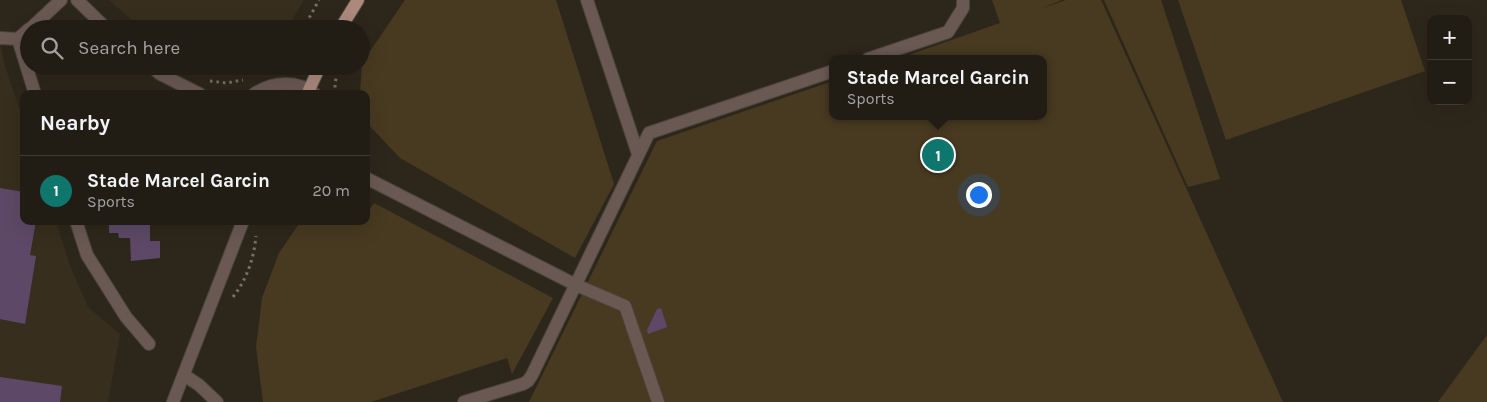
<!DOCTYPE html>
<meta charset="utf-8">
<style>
:root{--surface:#221d14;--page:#2a261d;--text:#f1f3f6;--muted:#a2a2a0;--line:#3f3b34;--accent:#0f766e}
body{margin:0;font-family:Karla,sans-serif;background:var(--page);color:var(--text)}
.controls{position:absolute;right:15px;top:15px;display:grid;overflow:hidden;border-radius:10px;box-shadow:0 5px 20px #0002}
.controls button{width:45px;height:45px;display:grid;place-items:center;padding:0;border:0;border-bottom:1px solid var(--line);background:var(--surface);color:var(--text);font:25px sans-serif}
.you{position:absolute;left:978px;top:194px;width:18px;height:18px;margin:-12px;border:4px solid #fff;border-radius:50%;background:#1a73e8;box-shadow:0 0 0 8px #1a73e833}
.badge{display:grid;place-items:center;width:32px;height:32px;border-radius:50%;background:var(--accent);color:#fff;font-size:16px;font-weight:700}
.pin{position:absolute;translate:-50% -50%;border:2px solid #fff;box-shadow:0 1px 5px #0006}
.popup{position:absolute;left:829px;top:55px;width:218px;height:65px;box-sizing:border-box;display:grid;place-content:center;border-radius:10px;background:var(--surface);filter:drop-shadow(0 1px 4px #0005);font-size:16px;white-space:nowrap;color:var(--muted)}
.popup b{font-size:19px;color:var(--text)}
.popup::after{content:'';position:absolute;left:50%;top:100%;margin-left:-10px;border:10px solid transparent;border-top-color:var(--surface)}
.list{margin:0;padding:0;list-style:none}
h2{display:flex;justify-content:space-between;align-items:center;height:65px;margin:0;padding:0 20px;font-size:21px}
h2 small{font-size:16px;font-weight:400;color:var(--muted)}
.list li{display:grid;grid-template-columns:32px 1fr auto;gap:15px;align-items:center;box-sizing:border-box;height:70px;padding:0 20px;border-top:1px solid var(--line)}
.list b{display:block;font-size:19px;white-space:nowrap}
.list p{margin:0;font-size:16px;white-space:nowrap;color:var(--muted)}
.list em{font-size:16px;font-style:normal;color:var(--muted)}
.icon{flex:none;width:28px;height:28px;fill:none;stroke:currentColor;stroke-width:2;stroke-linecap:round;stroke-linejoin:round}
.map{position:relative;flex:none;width:1487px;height:402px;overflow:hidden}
.search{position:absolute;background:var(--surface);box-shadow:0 5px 20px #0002;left:20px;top:20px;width:350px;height:55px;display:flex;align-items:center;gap:12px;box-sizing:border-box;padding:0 18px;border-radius:28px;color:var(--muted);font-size:19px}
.panel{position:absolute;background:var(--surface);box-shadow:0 5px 20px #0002;left:20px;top:90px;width:350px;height:135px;border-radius:10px}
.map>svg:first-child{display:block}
.built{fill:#382e1d}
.green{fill:#483a21}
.building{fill:#5d4967}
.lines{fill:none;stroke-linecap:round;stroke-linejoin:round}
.minor-casing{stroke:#494338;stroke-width:14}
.major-casing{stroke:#494338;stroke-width:14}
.path{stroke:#777268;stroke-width:3;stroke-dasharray:2.5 4;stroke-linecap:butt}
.minor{stroke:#6a5953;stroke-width:12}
.major{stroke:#ab897d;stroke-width:12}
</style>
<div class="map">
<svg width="1487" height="402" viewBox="0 0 1487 402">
<rect width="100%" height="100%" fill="#2d271b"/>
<path class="built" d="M 109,0 L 304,0 L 287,29 L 142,29 Z
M 0,41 L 4,63 L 24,123 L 24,221 L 56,221 L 70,266 L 88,307 L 120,334 L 108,402 L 0,402 Z"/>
<path class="green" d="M 405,0 L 556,0 L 614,184 L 575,258 L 400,158 L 366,122 L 366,94 L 360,94 L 362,63 Z
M 992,0 L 1062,0 L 1040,9 L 1066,0 L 1101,0 L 1283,402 L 529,402 L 657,141 L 833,81 L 833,116 L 1043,116 L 1043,59 L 897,59 L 1000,23 Z
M 1104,0 L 1161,0 L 1220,179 L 1188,187 Z
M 1178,0 L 1401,0 L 1425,71 L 1226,140 Z
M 374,203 L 553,298 L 512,374 L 507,358 L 371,402 L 263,402 L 256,347 L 262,298 L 279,253 L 301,221 L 366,221 L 366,209 L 369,210 Z
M 1487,335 L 1487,402 L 1438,402 Z"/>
<path class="building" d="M 0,188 L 24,192 L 24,221 L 36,221 L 30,255 L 36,256 L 25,324 L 0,319 Z
M 109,221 L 150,221 L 150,241 L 160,241 L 160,258 L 131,261 L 130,238 L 119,238 L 118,233 L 109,233 Z
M 661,308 L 667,327 L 648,334 L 647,330 L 657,309 Z
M 0,377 L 62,386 L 60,402 L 0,402 Z"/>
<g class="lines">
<g class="minor-casing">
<path id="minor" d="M 77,0 L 107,29
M 587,0 L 638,154
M 29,29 L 18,39 L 35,94
M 30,29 L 61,0
M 0,38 L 18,39
M 868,59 L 948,32 L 963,8 L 963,0
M 151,66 L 160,74 L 200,94
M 254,94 C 273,81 296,80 315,94
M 366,178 L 576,285 L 625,306 L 658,402
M 76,221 L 87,255 L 126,317 L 149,344
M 184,375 L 199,385 L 217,402
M 173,402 L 243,221
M 464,402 L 523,384 L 528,381 L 532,375 L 649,133 L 833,71"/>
</g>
<g class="major-casing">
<path id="major" d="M 340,29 L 358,0
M 309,90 L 320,66"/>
</g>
<path class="path" d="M 303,29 L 319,0
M 210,81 L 226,83 L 243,80
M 335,94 L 335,83 L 339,66
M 233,297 C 247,279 254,258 256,236"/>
<use href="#minor" class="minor"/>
<use href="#major" class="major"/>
</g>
</svg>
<div class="controls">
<button>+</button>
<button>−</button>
</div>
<div class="you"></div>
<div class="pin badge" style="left:938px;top:155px">1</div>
<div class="popup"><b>Stade Marcel Garcin</b>Sports</div>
<div class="search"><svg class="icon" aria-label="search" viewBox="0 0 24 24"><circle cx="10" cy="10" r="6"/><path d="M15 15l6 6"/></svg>Search here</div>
<section class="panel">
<h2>Nearby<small></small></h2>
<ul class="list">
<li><span class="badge">1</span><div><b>Stade Marcel Garcin</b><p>Sports</p></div><em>20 m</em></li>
</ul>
</section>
</div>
